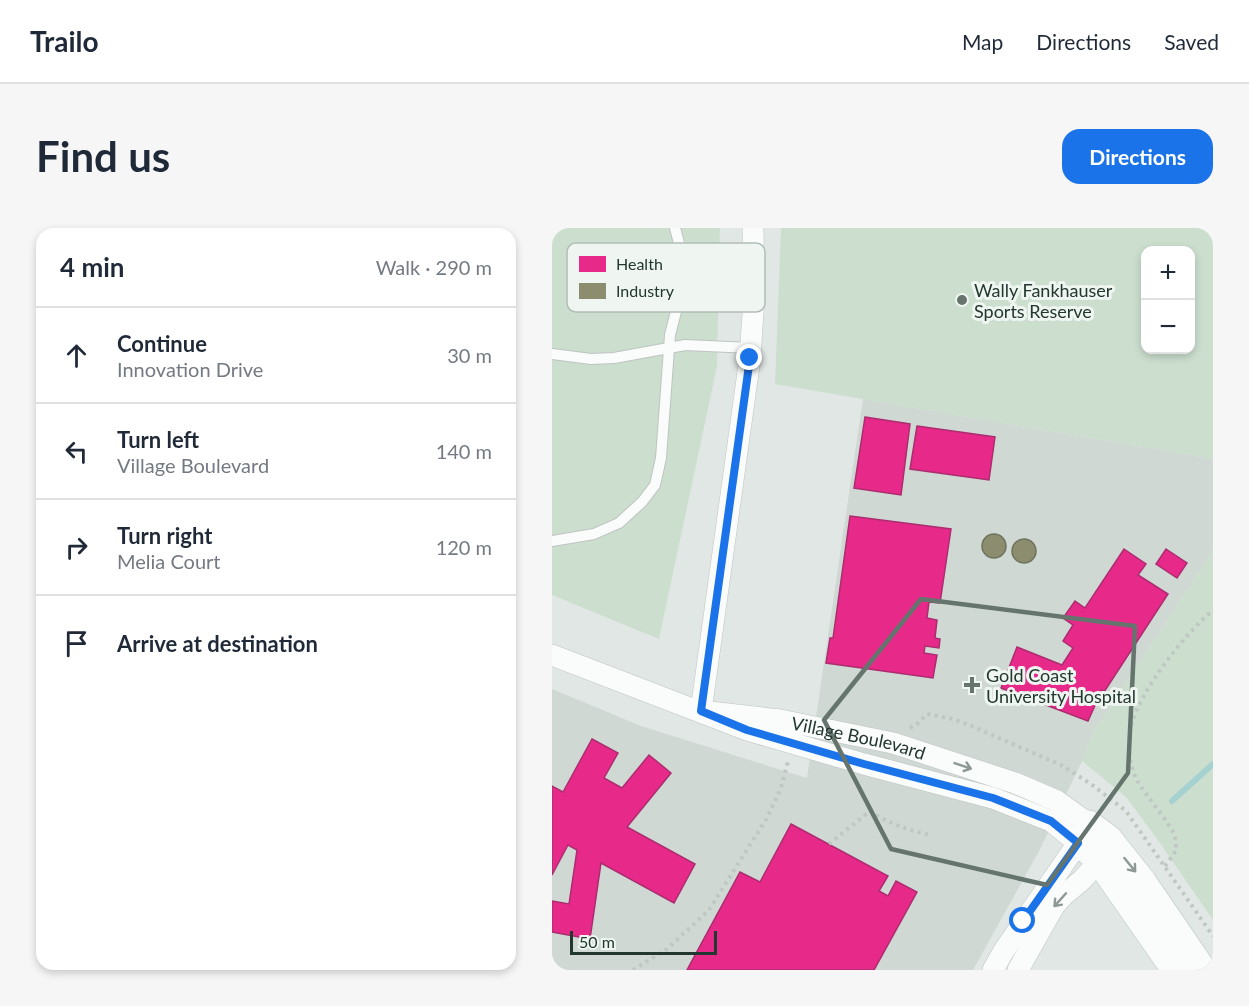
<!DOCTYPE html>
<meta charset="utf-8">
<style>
:root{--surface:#fff;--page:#f6f6f7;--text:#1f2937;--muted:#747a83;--line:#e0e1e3;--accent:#1a73e8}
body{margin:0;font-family:Lato,sans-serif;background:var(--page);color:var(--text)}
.controls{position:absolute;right:18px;top:18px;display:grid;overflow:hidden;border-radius:12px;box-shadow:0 3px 9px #0003}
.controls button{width:54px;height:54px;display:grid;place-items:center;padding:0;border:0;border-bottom:2px solid var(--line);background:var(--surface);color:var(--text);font:30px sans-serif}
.scale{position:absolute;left:18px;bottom:15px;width:147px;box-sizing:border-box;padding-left:6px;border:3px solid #22372f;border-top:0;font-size:16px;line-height:21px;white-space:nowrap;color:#22372f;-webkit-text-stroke:4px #eff6f1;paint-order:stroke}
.stop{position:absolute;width:18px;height:18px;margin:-14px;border:4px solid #1a73e8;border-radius:50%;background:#fff}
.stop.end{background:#1a73e8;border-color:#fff;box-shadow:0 2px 6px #0008}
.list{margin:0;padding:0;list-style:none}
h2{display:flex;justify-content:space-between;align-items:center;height:78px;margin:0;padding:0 24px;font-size:26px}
h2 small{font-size:20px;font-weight:400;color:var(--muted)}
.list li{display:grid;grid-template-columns:39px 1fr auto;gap:18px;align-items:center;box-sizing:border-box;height:96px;padding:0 24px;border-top:2px solid var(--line)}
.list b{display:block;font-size:22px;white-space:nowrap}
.list p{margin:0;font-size:20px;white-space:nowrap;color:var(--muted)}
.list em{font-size:20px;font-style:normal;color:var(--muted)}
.icon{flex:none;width:33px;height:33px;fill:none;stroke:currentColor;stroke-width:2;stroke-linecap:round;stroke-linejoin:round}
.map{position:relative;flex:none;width:661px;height:742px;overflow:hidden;border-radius:18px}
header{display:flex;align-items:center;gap:36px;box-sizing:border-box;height:84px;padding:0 30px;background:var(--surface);border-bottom:2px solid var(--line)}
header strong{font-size:28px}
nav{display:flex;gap:33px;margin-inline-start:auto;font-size:21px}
.intro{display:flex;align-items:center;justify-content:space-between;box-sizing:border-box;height:144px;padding:0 36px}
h1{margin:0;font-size:42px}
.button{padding:15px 27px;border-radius:18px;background:var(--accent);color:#fff;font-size:21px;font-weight:700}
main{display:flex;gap:36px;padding:0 36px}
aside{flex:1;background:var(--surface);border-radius:18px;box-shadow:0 3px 9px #0003}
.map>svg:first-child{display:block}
.built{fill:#cfd8d3}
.green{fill:#ccdfcf;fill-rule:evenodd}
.health{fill:#e7298a;stroke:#ac2d6f;stroke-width:1.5}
.industry{fill:#8c8c6e;stroke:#6c725b;stroke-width:1.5}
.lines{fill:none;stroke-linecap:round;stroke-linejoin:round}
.stream{stroke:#a5d1d1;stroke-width:6}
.service-casing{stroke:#bec4c1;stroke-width:12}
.minor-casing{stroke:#bec4c1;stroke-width:22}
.tertiary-casing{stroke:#bec4c1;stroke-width:28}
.path{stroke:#bfc7c3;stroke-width:4;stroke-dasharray:3 4.5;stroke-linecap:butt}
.service{stroke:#fafbfb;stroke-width:10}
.minor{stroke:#fafbfb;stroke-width:21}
.tertiary{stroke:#fafbfb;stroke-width:27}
.oneway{stroke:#8e9995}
.route{stroke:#1a73e8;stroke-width:8}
.marked{fill:none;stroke:#65756e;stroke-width:4.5;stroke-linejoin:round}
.poi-dot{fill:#65756e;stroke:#eff6f1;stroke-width:2}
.labels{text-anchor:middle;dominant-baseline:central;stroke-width:6;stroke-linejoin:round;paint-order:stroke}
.poi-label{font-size:18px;fill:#22372f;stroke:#eff6f1;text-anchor:start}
.street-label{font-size:18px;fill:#22372f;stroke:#eff6f1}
.key{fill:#eff6f1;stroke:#b2bdb7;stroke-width:1.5}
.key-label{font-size:16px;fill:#22372f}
</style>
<header>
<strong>Trailo</strong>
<nav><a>Map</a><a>Directions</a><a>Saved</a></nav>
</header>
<div class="intro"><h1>Find us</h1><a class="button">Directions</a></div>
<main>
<aside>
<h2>4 min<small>Walk · 290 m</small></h2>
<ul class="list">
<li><svg class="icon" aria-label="ahead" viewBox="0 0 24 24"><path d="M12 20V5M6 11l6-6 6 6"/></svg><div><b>Continue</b><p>Innovation Drive</p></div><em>30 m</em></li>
<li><svg class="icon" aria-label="left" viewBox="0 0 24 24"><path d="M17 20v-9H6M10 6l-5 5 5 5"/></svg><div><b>Turn left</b><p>Village Boulevard</p></div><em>140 m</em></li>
<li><svg class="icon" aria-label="right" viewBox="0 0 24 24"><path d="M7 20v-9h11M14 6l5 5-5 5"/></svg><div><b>Turn right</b><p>Melia Court</p></div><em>120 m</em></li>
<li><svg class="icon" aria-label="arrive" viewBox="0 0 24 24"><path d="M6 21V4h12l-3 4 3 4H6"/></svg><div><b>Arrive at destination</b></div></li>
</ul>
</aside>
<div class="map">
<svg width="661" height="742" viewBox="0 0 661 742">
<rect width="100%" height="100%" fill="#e1e7e4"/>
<path class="built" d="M 311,171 L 661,231 L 661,323 L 541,505 L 530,533 L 487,623 L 421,742 L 0,742 L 0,461 L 89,498 L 255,550 Z"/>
<path class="green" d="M 0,0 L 168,0 L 165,138 L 107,411 L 0,367 Z
M 229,0 L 661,0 L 661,231 L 223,156 ZM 638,22 L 638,122 L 594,122 L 594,22 Z
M 661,323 L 661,692 L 608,615 L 574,569 L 530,533 L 541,505 Z"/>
<path class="health" d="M 313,189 L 358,196 L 349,267 L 302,260 Z
M 365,198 L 443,209 L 437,252 L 358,241 Z
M 298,288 L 399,301 L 388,375 L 377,374 L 375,390 L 385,392 L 383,410 L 388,411 L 387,420 L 373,418 L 372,425 L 385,427 L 381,450 L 274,435 L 278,410 L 281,410 Z
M 572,321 L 594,336 L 586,347 L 616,366 L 552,464 L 550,462 L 536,493 L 449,460 L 465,419 L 510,437 L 521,420 L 511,413 L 521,397 L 511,390 L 523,373 L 533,380 Z
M 614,321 L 635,335 L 625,350 L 604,336 Z
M 40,511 L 66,525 L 52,550 L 70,560 L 97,527 L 119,545 L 75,599 L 143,636 L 122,675 L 49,635 L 38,711 L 0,704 L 0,673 L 17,676 L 25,622 L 16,617 L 0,647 L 0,558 L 11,564 Z
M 239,596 L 336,648 L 327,663 L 336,668 L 344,653 L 365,664 L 322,742 L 135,742 L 188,644 L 208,654 Z"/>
<path class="industry" d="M430 318a12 12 0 1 1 24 0a12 12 0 1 1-24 0Z
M460 323a12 12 0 1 1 24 0a12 12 0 1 1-24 0Z"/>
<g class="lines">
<path class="stream" d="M 620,573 L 661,536"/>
<g class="service-casing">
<path id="service" d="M 0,126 L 39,131 L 62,130 L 133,117 L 199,120
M 0,313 L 42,306 L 67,295 L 90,274 L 103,257 L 109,230 L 118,107 L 131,56 L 132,34 L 123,0"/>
</g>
<g class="minor-casing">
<g id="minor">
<path d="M 0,427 L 195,502 L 312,536 L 441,570 L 499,593 L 526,615"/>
<path id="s1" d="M 149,483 L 228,492 L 341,515 L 463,555 L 505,573 L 537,596 L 526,615 L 451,724 L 441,742"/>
<path d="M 149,483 L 198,130 L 202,69 L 201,0"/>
<path d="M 466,742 L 502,678 L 512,667 L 530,652 L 539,642 L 552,619"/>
</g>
</g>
<g class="tertiary-casing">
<path id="tertiary" d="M 537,596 L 556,610 L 591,654 L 651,742
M 526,615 L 545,630 L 623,742"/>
</g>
<path class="path" d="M 358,500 L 365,496 L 375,486 L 401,491 L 417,497 L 509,537 L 539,556 L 574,583 L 661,708
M 277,616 L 318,583 C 337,596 356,602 379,607
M 613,638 L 624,623 C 624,619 624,614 623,609 C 620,597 593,567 585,552 C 577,538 575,514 579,498 C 589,461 632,407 661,382
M 81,742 L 115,721 L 157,682 L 215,590 L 229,560 L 236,533"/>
<use href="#service" class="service"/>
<use href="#minor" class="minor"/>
<use href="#tertiary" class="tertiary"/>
</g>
<defs><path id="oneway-shaft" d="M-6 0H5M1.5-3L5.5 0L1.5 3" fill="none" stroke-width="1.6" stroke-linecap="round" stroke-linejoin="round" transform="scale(1.5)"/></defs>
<g class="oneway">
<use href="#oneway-shaft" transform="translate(411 538) rotate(19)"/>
<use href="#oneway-shaft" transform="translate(578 637) rotate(51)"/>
<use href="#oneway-shaft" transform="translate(508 672) rotate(132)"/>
</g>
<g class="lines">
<path class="route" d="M 198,130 L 149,483 L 195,502 L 312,536 L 441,570 L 499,593 L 526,615 L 471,693"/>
</g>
<path class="marked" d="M 369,371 L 583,398 L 576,545 L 495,657 L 339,621 L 272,492 Z"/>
<g class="poi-dot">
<circle cx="410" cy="72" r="6"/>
<path d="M417 448h6v6h6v6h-6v6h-6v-6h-6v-6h6z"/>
</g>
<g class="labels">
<g class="poi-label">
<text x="422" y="62">Wally Fankhauser<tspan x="422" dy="21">Sports Reserve</tspan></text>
<text x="434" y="447">Gold Coast<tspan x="434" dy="21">University Hospital</tspan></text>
</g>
<g class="street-label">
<text stroke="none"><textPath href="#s1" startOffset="160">Village Boulevard</textPath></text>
</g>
</g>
<rect x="15" y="15" width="198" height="69" rx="9" class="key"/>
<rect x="27" y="28" width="27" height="16" fill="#e7298a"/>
<rect x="27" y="55" width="27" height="16" fill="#8c8c6e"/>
<g class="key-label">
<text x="64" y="42">Health</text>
<text x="64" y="69">Industry</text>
</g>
</svg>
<div class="controls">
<button>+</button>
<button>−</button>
</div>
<div class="scale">50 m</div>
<div class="stop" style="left:471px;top:693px"></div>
<div class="stop end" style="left:198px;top:130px"></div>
</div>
</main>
